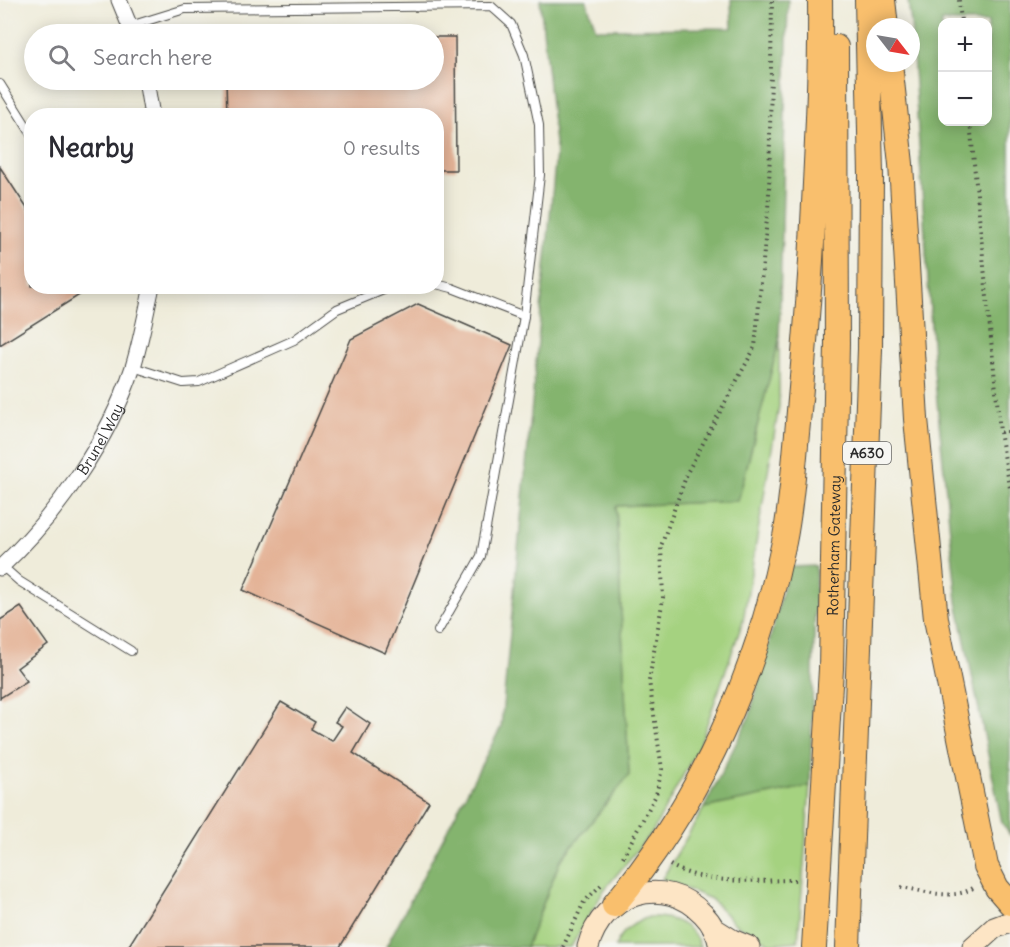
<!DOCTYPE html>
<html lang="en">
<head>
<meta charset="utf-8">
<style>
	body { margin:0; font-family:Delius,sans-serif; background:#f7f7f7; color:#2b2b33 }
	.controls { position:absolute; right:18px; top:18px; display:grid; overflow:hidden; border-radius:12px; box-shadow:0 3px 15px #0003 }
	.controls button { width:54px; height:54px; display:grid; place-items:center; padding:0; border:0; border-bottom:2px solid #e1e1e2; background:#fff; color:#2b2b33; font:30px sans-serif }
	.compass { position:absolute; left:866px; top:18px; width:54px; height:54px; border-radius:50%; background:#fff; box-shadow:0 3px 15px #0003; rotate:121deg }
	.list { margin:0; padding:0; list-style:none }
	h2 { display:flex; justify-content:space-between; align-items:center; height:78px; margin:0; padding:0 24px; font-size:26px }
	h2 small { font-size:20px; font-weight:400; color:#7c7c81 }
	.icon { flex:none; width:33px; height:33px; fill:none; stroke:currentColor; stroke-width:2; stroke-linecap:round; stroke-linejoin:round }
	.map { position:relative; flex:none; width:1010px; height:947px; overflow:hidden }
	.search { position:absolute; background:#fff; box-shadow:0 3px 15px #0003; left:24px; top:24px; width:420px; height:66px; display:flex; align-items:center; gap:15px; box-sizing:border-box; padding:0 21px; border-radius:33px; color:#7c7c81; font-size:22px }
	.panel { position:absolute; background:#fff; box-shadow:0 3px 15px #0003; left:24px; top:108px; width:420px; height:186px; border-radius:24px }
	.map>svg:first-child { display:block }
</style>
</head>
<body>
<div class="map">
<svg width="1010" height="947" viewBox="0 0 1010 947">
	<rect width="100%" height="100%" fill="#f6f6f2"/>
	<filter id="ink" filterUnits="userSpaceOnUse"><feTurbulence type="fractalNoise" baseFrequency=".0167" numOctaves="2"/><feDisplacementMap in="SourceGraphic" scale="12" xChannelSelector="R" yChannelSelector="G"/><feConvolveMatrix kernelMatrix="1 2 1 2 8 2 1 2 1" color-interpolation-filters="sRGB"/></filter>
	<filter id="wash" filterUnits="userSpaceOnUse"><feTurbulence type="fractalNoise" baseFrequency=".008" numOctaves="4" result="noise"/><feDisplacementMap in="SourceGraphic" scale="24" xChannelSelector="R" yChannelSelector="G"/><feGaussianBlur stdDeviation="1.35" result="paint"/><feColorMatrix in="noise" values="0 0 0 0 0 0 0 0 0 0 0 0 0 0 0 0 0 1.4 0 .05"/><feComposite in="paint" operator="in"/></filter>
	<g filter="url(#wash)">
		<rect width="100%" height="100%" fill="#efecda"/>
		<g fill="#a5d280" stroke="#687e56" stroke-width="1.5">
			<polygon points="779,341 779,406 743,621 700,744 653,831 604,890 571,947 526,947 560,861 629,775 616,506 738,501"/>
			<polygon points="810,786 798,941 770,944 735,924 711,899 662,879 704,808"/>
			<path d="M649,917C670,916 693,923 700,947H615C621,931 633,923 649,917Z"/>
		</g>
		<g fill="#84b46e" stroke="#58704c" stroke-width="1.5" fill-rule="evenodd">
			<polygon points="540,0 586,0 596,29 732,28 731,0 788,0 779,341 738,501 616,506 629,775 560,861 526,947 386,947 501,727 556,153"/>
			<path d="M908,0H1010V835L1002,823L957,602L934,371L911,24ZM942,22H988V122H942Z"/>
			<polygon points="816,566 810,786 704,808 750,715 789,567"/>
		</g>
		<g id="blocks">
			<g fill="#e4b397">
				<polygon points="434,37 455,37 456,170 436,170 436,116 227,116 226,80 434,80"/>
				<polygon points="0,167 32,216 32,286 76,286 81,294 0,345"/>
				<polygon points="418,304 512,345 385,653 243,590 351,339"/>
				<polygon points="21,607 48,645 17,668 27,681 0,698 0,620"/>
				<polygon points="281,702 315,722 311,729 332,741 342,726 335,722 345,707 370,724 353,753 429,802 340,947 128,947"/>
			</g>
		</g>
	</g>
	<g filter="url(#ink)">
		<use href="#blocks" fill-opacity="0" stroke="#484845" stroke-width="1.5"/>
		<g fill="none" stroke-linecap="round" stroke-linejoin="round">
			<defs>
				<g id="service">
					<polyline points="130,26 185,9 491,6 511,24 524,55 539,125 540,175 524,316 481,556 438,631"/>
					<polyline points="0,84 32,135"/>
					<polyline points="436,284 452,288 524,316"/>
					<polyline points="133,367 183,383 199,382 294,340 337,309 393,286"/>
					<polyline points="2,566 19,581 131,651"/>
				</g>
				<g id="minor">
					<polyline points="119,0 133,34"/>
					<polyline points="146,80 152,116"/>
					<path id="s1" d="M0,568C56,516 109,440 133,367C141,341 146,313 152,286"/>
				</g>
				<g id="secondary">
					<polyline points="713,928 732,940 749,947"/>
					<path d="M588,947C602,893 664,873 703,914C712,923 718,935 720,947"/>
					<polyline points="973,947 994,928 1010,922"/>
				</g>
				<g id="trunk">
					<polyline points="883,0 886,27"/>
					<polyline points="890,63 901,164 916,419 936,619 986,866 997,888 1010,903"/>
					<path d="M614,905C701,801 757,674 784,542C792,503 794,463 798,423C803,363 809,303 812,243C816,162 821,81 820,0"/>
					<path id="s2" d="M814,947L831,669L837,343L836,47"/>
					<polyline points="848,947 870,349 871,175 867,0"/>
				</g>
			</defs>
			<use href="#service" stroke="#484845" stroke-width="10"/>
			<use href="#minor" stroke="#484845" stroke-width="17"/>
			<use href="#secondary" stroke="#484845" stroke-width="23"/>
			<use href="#trunk" stroke="#484845" stroke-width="26"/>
			<g stroke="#484845" stroke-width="4" stroke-dasharray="1.5 4.5" stroke-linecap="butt">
				<polyline points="959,0 961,22"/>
				<polyline points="970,122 1000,432 1010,488"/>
				<polyline points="1000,432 1010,432"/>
				<polyline points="623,857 656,795 662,769 649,681 663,598 661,546 688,471 755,347 769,197 772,0"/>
				<path d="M670,865C705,886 760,880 798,880"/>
				<path d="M901,887C925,891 952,901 973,888"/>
				<polyline points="563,947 584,902 601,885"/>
			</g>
			<use href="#service" stroke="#fff" stroke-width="8"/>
			<use href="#minor" stroke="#fff" stroke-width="15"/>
			<use href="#secondary" stroke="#fde5c5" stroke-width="21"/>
			<use href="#trunk" stroke="#f9bf6d" stroke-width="24"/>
		</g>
	</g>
	<g text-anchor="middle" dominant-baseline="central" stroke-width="5" stroke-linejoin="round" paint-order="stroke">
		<rect fill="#f6f6f2" stroke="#686867" stroke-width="1.5" x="843" y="442" width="48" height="22" rx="4.5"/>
		<g font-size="14" font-weight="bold" fill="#2b2b2b">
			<text x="867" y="453">A630</text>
		</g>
		<g font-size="15" fill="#2b2b2b" stroke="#f6f6f2">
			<text stroke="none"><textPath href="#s1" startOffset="164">Brunel Way</textPath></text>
			<text stroke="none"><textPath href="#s2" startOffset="402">Rotherham Gateway</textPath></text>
		</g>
	</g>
</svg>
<div class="controls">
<button>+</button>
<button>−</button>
</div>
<svg class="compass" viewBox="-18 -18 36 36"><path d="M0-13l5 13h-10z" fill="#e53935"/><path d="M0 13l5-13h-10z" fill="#7c7c81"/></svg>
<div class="search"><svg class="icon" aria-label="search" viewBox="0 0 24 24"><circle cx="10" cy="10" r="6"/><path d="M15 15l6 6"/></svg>Search here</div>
<section class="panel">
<h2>Nearby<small>0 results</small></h2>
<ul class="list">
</ul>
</section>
</div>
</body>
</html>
